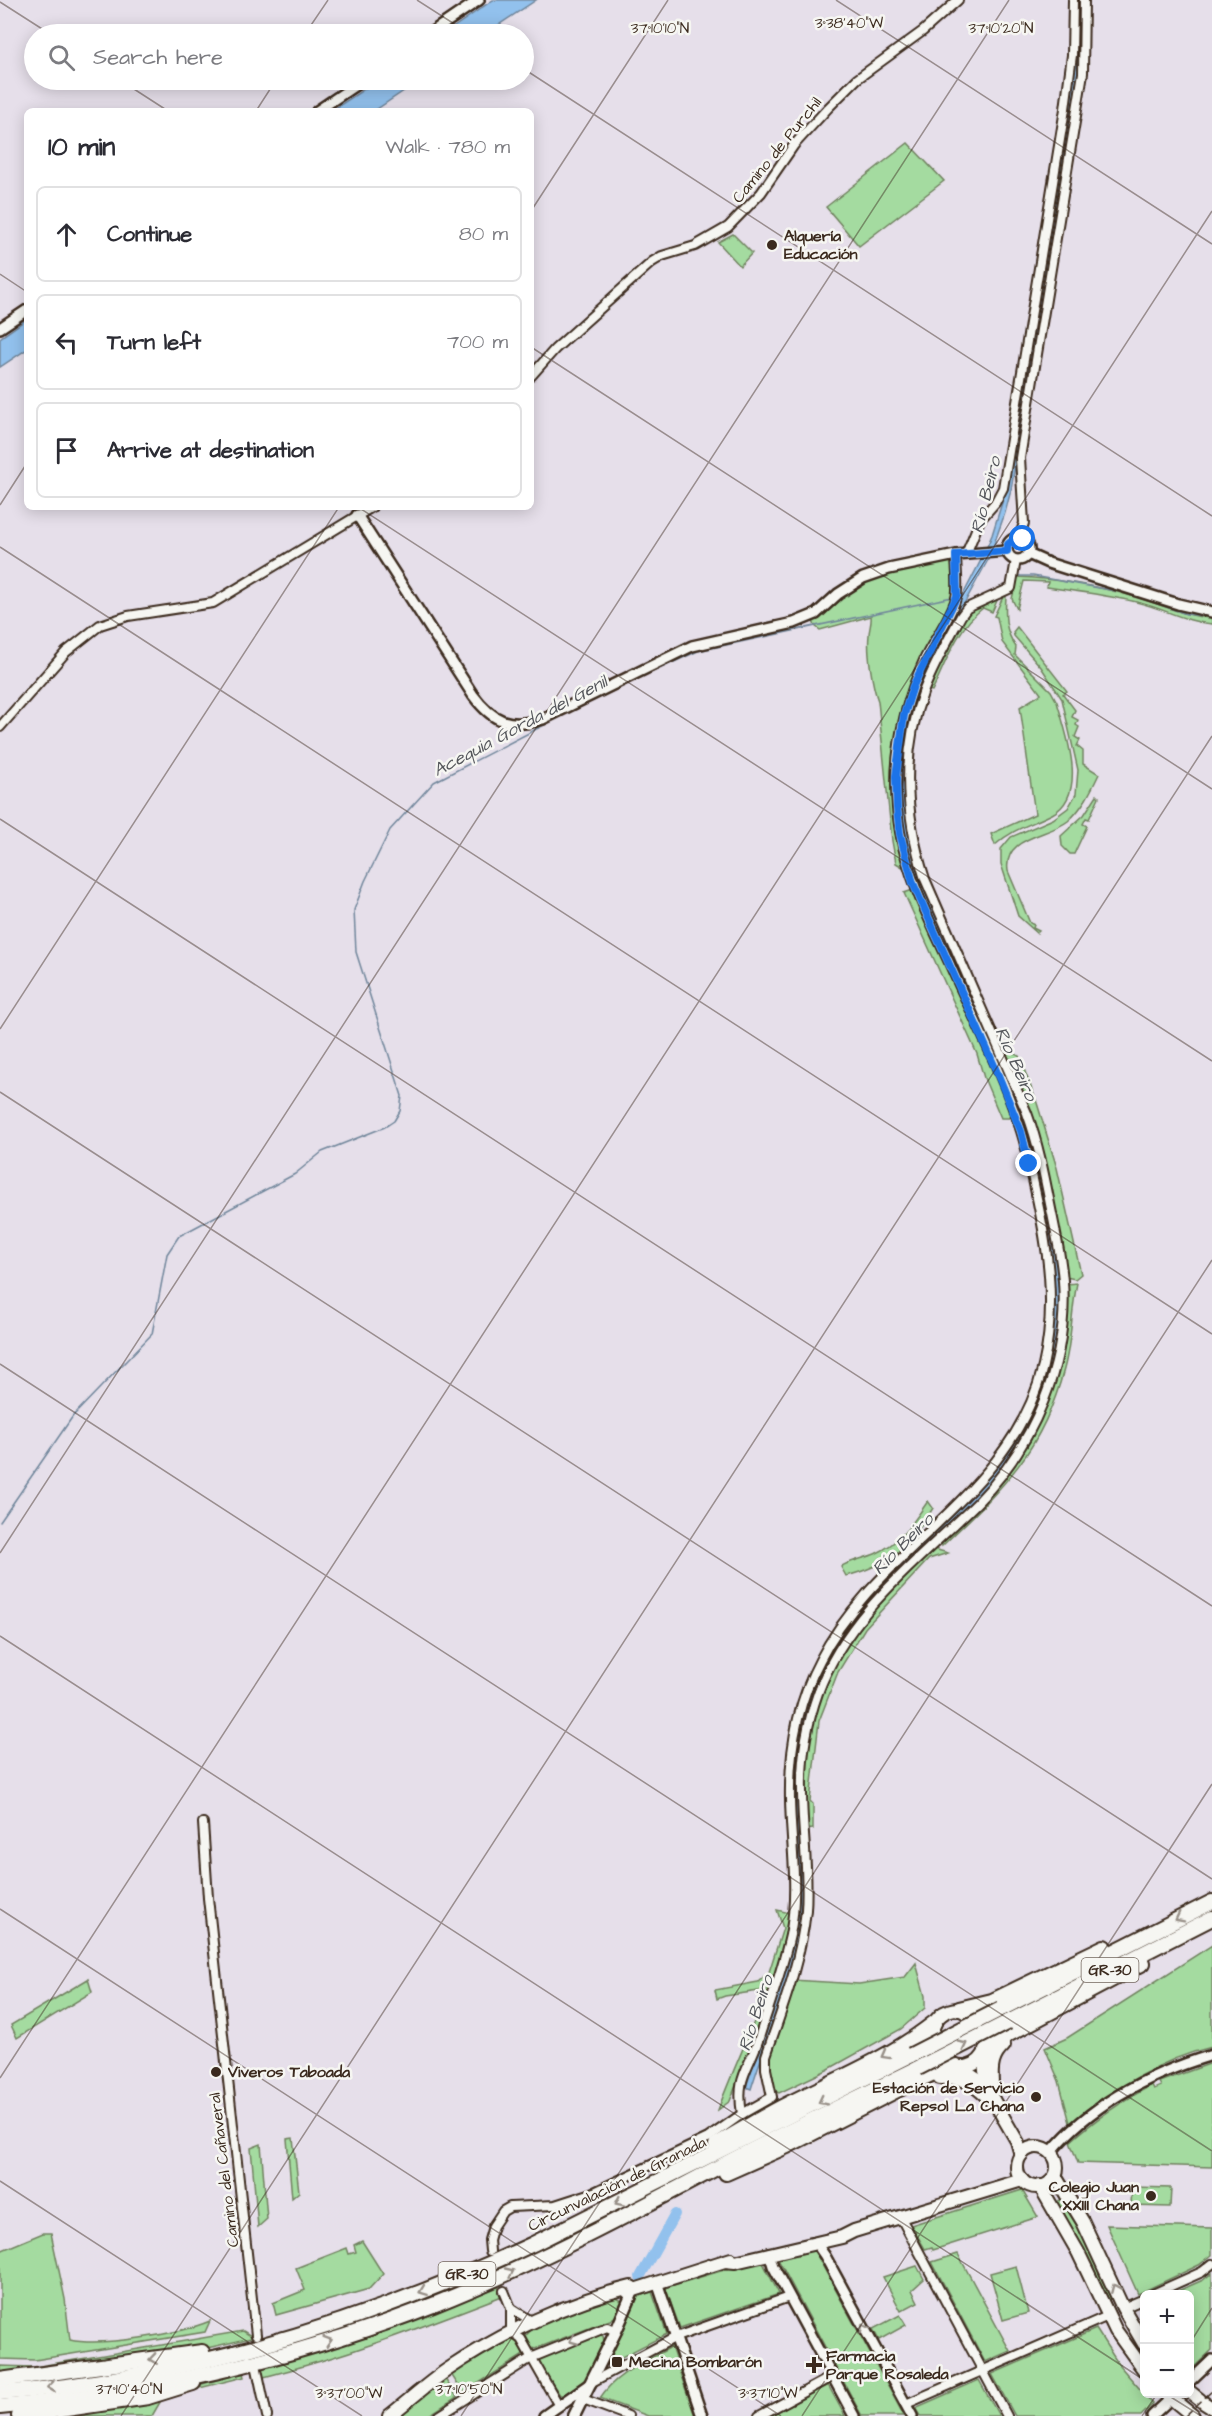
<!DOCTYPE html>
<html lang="en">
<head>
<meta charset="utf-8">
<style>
	body { margin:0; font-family:"Architects Daughter",sans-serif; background:#f2f2f3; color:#2b2b33 }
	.controls { position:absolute; right:18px; bottom:18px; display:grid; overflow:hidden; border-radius:9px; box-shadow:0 3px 15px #0003 }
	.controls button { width:54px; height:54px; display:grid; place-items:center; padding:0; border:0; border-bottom:2px solid #e1e1e2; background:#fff; color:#2b2b33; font:30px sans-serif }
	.stop { position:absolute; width:18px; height:18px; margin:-14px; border:4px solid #1a73e8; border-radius:50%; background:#fff }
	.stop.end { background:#1a73e8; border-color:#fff; box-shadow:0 2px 6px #0008 }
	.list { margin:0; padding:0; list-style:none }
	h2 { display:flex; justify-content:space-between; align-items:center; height:78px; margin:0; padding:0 24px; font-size:26px }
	h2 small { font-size:20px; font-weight:400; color:#7c7c81 }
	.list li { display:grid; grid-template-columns:39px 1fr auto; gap:18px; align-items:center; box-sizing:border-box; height:96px; margin:0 12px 12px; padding:0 12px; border:2px solid #e1e1e2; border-radius:9px }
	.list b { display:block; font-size:22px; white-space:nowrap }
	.list em { font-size:20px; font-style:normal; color:#7c7c81 }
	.icon { flex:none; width:33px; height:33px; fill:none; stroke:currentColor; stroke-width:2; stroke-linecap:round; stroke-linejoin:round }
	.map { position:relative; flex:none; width:1212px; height:2416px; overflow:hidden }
	.search { position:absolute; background:#fff; box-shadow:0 3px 15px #0003; left:24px; top:24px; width:510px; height:66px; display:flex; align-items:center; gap:15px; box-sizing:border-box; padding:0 21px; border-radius:33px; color:#7c7c81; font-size:22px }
	.panel { position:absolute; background:#fff; box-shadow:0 3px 15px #0003; left:24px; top:108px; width:510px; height:402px; border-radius:9px }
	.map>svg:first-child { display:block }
</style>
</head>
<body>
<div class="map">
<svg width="1212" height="2416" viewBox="0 0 1212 2416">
	<rect width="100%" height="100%" fill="#e6dfea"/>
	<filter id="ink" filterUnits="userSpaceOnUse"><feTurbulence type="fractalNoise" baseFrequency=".0167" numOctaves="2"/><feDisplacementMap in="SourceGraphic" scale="12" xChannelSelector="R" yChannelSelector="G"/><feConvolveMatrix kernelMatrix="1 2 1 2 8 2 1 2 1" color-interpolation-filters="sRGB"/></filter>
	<g filter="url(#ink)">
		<g fill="#a4dba0" stroke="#70825f" stroke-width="1.5">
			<polygon points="908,143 944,181 859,246 826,207"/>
			<polygon points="733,234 752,253 740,266 718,242"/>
			<path d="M952,560L955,595L938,629L897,737L906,869L896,863L892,841L878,701C872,685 867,652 869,635C869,629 872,623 871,616L820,630L815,626L813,621C847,576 901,570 952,560Z"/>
			<path d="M1017,577C1053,578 1097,586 1132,596C1159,603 1183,616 1212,618V624C1186,622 1165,609 1140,603C1110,595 1078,592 1047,587L1048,582L1024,581L1017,609L1012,599Z"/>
			<path d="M1004,595H1006C1005,615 1004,630 1016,647L1015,655L1051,691L1057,702C1066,733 1089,795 1052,814C1030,825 1013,829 995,845L991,834L1035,814L1020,707L1041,694L1002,642L997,617L994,616Z"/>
			<path d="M999,596L992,612L983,608C957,628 946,662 932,691L927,690L966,613L975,606Z"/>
			<path d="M1017,627L1067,691L1063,694L1075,710L1072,717L1078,720L1076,725L1079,727L1075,737L1080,740L1077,746L1083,751V764L1099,774C1091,791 1083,808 1068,821C1048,837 1003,836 1008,871L1030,923L1034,925L1033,928L1039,931L1037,933L1018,916L1001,864V849L1011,837L1053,819L1068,808L1076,794L1078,770L1062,699L1041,667L1014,636L1013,632Z"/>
			<polygon points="1097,795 1099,797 1089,819 1086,818 1083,824 1087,826 1074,854 1070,854 1062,846 1061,836 1084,815"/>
			<polygon points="913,890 1011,1111 1009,1118 1001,1118 984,1078 977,1054 904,893"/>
			<polygon points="1011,1052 1019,1056 1037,1103 1057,1168 1081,1274 1075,1279 1066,1277 1005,1054"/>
			<path d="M1077,1283C1071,1311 1072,1341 1064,1369C1043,1451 1001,1490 942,1546L941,1540L985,1496L1053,1379L1067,1284Z"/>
			<path d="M928,1501L933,1508C910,1546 890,1565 846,1576L841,1567C846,1562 866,1558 875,1554C900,1543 913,1523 928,1501Z"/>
			<polygon points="934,1549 948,1553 929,1559 865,1628 838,1672 819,1721 810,1801 813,1804 813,1829 805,1830 803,1788 809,1734 824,1683 857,1626 928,1552"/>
			<path d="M777,1910L790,1913L785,1943L752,2049L741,2072L730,2101L718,2110C733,2069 752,2031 766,1990L725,1996L717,1999L715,1990L758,1982L769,1972L783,1928Z"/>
			<path d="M1212,1945V2047C1158,2059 1113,2091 1070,2123L1059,2081L1045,2048L1067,2038Z"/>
			<polygon points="916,1963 925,1996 925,2008 901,2029 827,2070 779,2093 775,2091 768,2069 768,2057 792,1980 859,1984 905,1977"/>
			<polygon points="88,1979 92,1992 17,2038 11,2025"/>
			<path d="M1212,2063V2167L1078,2163L1070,2142C1095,2119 1122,2101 1152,2085L1154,2089L1161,2086L1159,2082Z"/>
			<polygon points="293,2138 299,2192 292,2198 287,2139"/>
			<polygon points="261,2144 267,2219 258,2227 251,2148"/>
			<polygon points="1132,2187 1171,2188 1170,2207 1131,2206"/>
			<polygon points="1022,2190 1038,2217 933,2250 932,2247 925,2249 911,2225"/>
			<polygon points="1065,2197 1115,2297 1105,2301 1055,2203"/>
			<polygon points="1107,2225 1212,2228 1212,2255 1199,2265 1138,2294"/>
			<path d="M43,2233H51L65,2299L70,2340C101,2347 179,2334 210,2321L205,2332L35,2360L0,2359V2251Z"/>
			<polygon points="362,2241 383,2274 369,2289 276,2315 273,2303 305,2290 296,2268 347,2248 349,2254 356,2252 354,2245"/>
			<polygon points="814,2250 904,2416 862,2416 779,2261 780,2259"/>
			<polygon points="958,2254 1010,2351 985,2362 932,2262"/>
			<polygon points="761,2259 779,2294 680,2328 666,2290 667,2287"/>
			<polygon points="917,2266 924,2279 912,2290 918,2302 901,2311 883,2277"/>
			<polygon points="1016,2266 1028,2313 1003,2320 990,2273"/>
			<polygon points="1212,2273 1212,2350 1192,2369 1190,2366 1190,2294 1171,2294 1203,2280"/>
			<path d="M498,2287L502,2296C422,2327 344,2357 260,2378L259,2369C341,2347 420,2318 498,2287Z"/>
			<polygon points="652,2292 667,2334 608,2364 638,2296"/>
			<path d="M615,2297L622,2301L615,2317L610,2320L535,2349L532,2348L526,2336C532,2322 599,2303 615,2297Z"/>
			<polygon points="900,2315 906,2325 879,2340 873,2329"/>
			<polygon points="1096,2329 1119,2365 1153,2404 1141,2416 1015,2416 992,2374"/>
			<polygon points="243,2331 251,2336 251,2338 203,2349 0,2376 0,2366 34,2367"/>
			<polygon points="599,2334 603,2336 604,2341 586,2379 563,2395 560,2395 538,2362 540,2358"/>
			<polygon points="511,2339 515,2339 523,2353 522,2356 463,2393 451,2374"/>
			<path d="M671,2347L695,2416H648L600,2398C617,2372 645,2362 671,2347Z"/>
			<polygon points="243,2373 244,2377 163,2397 152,2416 53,2416 154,2397"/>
			<polygon points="445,2379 457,2397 428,2416 401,2416 403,2410"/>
			<polygon points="979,2380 999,2416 920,2416 915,2408"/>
			<polygon points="828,2385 845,2416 769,2416"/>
		</g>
		<g fill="#92c1ed" stroke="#6f859a" stroke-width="1.5">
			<polygon points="493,0 536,0 485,34 444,34"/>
			<path d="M1076,0H1082L1080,57L1076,92L1011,490L1005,513L989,558L933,661L907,744L904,786L908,829L921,880L1021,1105C1033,1136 1039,1168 1045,1200C1051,1224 1057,1249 1059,1275C1065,1357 1035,1438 977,1497C917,1556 845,1609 815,1691C785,1769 807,1828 801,1906C796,1968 770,2029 751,2089L746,2087L790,1952L793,1777L798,1731L811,1687L821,1664L853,1614L883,1581L974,1494L1009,1450L1035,1402L1047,1366L1053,1331L1054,1274L1033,1164L917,882L908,852L900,809V763L906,722L918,683L983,556L992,535L1005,493L1069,101Z"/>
			<polygon points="378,80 420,80 374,111 331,111"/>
			<polygon points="27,319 27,349 0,367 0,338"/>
		</g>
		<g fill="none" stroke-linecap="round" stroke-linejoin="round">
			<g stroke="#6f859a" stroke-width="1.5">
				<polyline points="1019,576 1033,576 1132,594 1186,614 1212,617"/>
				<polyline points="0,1522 73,1416 152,1334 167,1254 179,1236 295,1174 322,1152 385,1127 394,1121 400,1111 402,1096 356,952 354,910 365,881 390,830 434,782 602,695 698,651 952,597"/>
			</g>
			<polyline stroke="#92c1ed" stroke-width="10" points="640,2277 675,2214"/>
			<defs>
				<g id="minor">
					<polyline points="531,376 555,349 652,262 662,256 695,246 728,227 761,193 794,145 828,108 857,79 923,31 958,0"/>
					<polyline points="1019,538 1024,523 1020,458 1083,73 1084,0"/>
					<polyline points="966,554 980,520 995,503 1003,488 1065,109 1072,55 1073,0"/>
					<polyline points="0,727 66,652 100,625 128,616 213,603 372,507"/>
					<polyline points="203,1823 208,1898 256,2335"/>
					<path d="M742,2114C736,2078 747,2072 758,2041C769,2006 782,1971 790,1935C799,1891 791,1845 790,1800C789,1751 797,1703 820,1660C877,1548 1013,1495 1043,1366C1057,1306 1048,1248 1035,1189C1031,1170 1027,1150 1021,1131C1003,1075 975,1021 951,967C931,923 908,880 900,832C890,773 900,713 925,658C934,639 951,618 956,598C959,585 956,568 956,555"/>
					<polyline points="901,2218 1007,2416"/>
					<path d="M490,2251L489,2240L493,2226L503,2211L510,2207L555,2205L592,2193L708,2138L742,2114L772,2097L766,2069V2056C782,2009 801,1961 806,1910C809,1871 802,1830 802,1791C801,1758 807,1724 818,1693C847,1613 918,1561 977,1503C1034,1445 1069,1363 1063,1281C1061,1255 1055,1229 1050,1204C1044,1173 1038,1143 1027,1113L925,879C905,817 901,751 924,690C934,664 948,640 961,616L967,608L1011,588L1016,560"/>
					<polyline points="504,2291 511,2308 511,2332 521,2339 559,2406"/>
					<polyline points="1153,2294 1202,2272 1212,2264"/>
					<polyline points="511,2308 533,2322"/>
					<polyline points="1123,2308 1144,2299"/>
					<polyline points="257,2369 267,2416"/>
					<polyline points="592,2382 676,2337 789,2297"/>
					<polyline points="583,2399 628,2416"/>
					<polyline points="906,2404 1108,2316"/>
					<polyline points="439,2416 531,2358 607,2327 616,2331"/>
					<polyline points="759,2416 833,2376"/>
				</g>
				<g id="tertiary">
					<polyline points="429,34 479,0"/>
					<polyline points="317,111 363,80"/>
					<polyline points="0,328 27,310"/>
					<path d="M357,515L473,695C493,722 510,729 543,719L692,646L794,623L816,614L838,594L863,578L889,569L956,555L1007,551"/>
					<circle cx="1018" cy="549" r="11"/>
					<polyline points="1028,554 1048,563 1178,604 1212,612"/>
					<path d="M1051,2152C1092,2103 1152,2073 1212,2055"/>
					<polyline points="816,2243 825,2256 912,2416"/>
					<polyline points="769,2253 773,2266 854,2416"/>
					<polyline points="657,2282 702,2416"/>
					<polyline points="1190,2381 1212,2360"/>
					<polyline points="544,2416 591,2383"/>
					<polyline points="1152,2416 1167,2402 1168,2397"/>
				</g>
				<polyline id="secondary" points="574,2416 616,2331 634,2289"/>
				<g id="primary">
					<path d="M932,2034C933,2018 944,2009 959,2009L970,2015"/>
					<polyline points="984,2055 985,2071 989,2080"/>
					<path d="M947,2060C959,2073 979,2067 986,2050"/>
					<polyline points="960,2068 984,2084 1017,2141 1021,2155"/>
					<circle cx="1037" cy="2167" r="20"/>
					<polyline points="1055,2176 1083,2222 1123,2308 1144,2344"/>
					<polyline points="1040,2186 1078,2252 1116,2331 1144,2370"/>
					<polyline points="725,2261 735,2262 842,2237 854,2231 1022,2180"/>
					<polyline points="628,2292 731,2259"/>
					<polyline points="1190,2392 1200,2400"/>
					<polyline points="1171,2398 1193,2416"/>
					<polyline points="1204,2403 1212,2408"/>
					<path d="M389,2416C408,2401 427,2384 447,2370C502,2333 567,2302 631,2287L634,2289"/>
				</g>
				<g id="motorway">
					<polyline points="959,2009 992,2001 1104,1947"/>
					<polyline points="1001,2009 1212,1902"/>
					<polyline points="1008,2022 1212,1918"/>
					<polyline points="986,2051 1007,2035 1143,1963"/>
					<path d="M940,2077C964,2074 975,2084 992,2100"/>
					<path d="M991,2083C990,2067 991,2056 1003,2045"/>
					<path d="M716,2145C740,2131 764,2116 788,2104C838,2079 890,2058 934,2023"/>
					<polyline points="726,2173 787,2146 899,2089 936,2072 956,2067"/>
					<polyline points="0,2380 202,2352"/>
					<path d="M0,2393C184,2378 366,2322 533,2244L911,2055"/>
					<path d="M0,2407C142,2394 300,2357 433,2305C527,2268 616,2221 705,2174C775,2137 847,2103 918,2068"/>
					<polyline points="19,2416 148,2397 193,2383"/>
				</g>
			</defs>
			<use href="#minor" stroke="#3b2a1e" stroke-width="12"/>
			<use href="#tertiary" stroke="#3b2a1e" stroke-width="14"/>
			<use href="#secondary" stroke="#3b2a1e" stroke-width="15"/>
			<use href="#primary" stroke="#3b2a1e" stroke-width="16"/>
			<use href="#motorway" stroke="#3b2a1e" stroke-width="18"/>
			<use href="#minor" stroke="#f6f6f2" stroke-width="8"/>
			<use href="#tertiary" stroke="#f6f6f2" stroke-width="9"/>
			<use href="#secondary" stroke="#f6f6f2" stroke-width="10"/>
			<use href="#primary" stroke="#f6f6f2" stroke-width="12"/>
			<use href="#motorway" stroke="#f6f6f2" stroke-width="14"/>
			<polyline stroke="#3b2a1e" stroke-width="1.5" stroke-dasharray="9 4.5" stroke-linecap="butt" points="1185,2416 1212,2391"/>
			<defs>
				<g id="motorway-bridge">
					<polyline points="911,2055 1001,2009"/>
					<polyline points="918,2068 1008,2022"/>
				</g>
			</defs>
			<use href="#motorway-bridge" stroke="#3b2a1e" stroke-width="18" stroke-linecap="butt"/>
			<use href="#motorway-bridge" stroke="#f6f6f2" stroke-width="14"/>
		</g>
		<defs><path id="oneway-chevron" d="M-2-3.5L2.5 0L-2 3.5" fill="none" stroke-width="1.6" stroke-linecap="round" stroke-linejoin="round" transform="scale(1.5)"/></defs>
		<g stroke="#989088">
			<use href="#oneway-chevron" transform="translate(1179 1918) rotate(153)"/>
			<use href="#oneway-chevron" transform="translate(963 2045) rotate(-27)"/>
			<use href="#oneway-chevron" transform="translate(885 2055) rotate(151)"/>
			<use href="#oneway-chevron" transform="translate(822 2101) rotate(153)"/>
			<use href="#oneway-chevron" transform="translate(619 2202) rotate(154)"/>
			<use href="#oneway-chevron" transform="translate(510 2272) rotate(-25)"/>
			<use href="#oneway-chevron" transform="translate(1115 2288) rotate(-113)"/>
			<use href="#oneway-chevron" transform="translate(423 2291) rotate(159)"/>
			<use href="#oneway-chevron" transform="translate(864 2328) rotate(-118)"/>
			<use href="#oneway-chevron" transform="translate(573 2340) rotate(158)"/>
			<use href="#oneway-chevron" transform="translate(328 2341) rotate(-17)"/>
			<use href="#oneway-chevron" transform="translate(153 2359) rotate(172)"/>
			<use href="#oneway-chevron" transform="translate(51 2387) rotate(173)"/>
		</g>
	</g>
	<g fill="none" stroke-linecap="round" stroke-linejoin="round" filter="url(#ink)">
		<polyline stroke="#1a73e8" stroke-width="8" points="1023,539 1013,540 1008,544 1007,551 956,555 957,596 913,686 904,715 896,776 897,808 900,834 913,883 993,1063 1021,1131 1029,1164"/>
	</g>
	<path fill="none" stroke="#3b2a1e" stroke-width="1.5" stroke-opacity="0.45" d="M417,0L470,34M836,0L1212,244M0,2L50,34M305,34L328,0M524,69L1212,516M120,80L168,111M256,111L276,80M531,211L668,0M0,274L27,292M531,347L1212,789M0,505L27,463M358,507L1212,1061M0,547L1212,1334M0,819L1212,1606M0,1029L339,507M0,1092L1212,1879M0,1364L1212,2151M0,1553L1009,0M0,1636L1144,2380M0,1909L781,2416M0,2078L1212,211M0,2181L362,2416M1190,2343L1212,2308M1166,2394L1201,2416M121,2416L1212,736M461,2416L1212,1260M802,2416L1212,1784M1142,2416L1157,2394"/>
	<g fill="#3b2a1e" stroke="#f6f6f2" stroke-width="2">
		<circle cx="772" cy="245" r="6"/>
		<circle cx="216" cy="2072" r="6"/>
		<circle cx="1036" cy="2097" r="6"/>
		<circle cx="1151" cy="2196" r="6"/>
		<rect x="611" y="2356" width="12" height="12" rx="3"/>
		<path d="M811 2356h6v6h6v6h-6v6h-6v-6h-6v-6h6z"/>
	</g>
	<g text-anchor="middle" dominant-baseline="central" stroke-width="5" stroke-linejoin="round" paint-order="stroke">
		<g fill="#f6f6f2" stroke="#73675e" stroke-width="1.5">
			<rect x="1081.5" y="1958" width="57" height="24" rx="4.5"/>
			<rect x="438.5" y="2262" width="57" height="24" rx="4.5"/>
		</g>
		<g font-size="15" font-weight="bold" fill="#3b2a1e">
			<text x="1110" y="1970">GR-30</text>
			<text x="467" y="2274">GR-30</text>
		</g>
		<g font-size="16" fill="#3b2a1e" stroke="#f6f6f2">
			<text transform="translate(777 150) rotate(-51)">Camino de Purchil</text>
			<text transform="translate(224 2170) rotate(-97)">Camino del Cañaveral</text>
			<text transform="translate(617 2184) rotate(-26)">Circunvalación de Granada</text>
		</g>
		<g font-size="16" font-weight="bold" fill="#3b2a1e" stroke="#f6f6f2" text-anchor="start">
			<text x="784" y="236">Alquería<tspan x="784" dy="18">Educación</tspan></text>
			<text x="228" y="2072">Viveros Taboada</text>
			<text x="1024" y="2088" text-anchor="end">Estación de Servicio<tspan x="1024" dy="18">Repsol La Chana</tspan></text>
			<text x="1139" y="2187" text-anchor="end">Colegio Juan<tspan x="1139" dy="18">XXIII Chana</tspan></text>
			<text x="826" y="2356">Farmacia<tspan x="826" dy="18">Parque Rosaleda</tspan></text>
			<text x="629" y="2362">Mecina Bombarón</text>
		</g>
		<g font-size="18" font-style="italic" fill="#55575c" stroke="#f6f6f2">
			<text transform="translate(986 495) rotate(-76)">Río Beiro</text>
			<text transform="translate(520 726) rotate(-28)">Acequia Gorda del Genil</text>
			<text transform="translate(1016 1064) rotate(66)">Río Beiro</text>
			<text transform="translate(903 1544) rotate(-45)">Río Beiro</text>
			<text transform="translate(756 2013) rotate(-72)">Río Beiro</text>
		</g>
	</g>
	<g font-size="15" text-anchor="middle" fill="#3b2a1e" stroke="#f6f6f2" stroke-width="5" stroke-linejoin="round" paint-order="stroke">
		<text x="849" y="28">3°38'40"W</text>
		<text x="1001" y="33">37°10'20"N</text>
		<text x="660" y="33">37°10'10"N</text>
		<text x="129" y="2394">37°10'40"N</text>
		<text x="469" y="2394">37°10'50"N</text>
		<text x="349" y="2398">3°37'00"W</text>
		<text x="768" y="2398">3°37'10"W</text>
	</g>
</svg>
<div class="controls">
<button>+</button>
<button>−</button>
</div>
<div class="stop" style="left:1023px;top:539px"></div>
<div class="stop end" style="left:1029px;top:1164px"></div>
<div class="search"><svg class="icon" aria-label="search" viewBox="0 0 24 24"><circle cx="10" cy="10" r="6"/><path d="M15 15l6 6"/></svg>Search here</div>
<section class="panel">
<h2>10 min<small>Walk · 780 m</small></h2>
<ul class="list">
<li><svg class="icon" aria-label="ahead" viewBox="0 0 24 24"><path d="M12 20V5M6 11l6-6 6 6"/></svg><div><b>Continue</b></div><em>80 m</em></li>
<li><svg class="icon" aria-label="left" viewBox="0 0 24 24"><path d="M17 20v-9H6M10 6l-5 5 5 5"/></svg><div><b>Turn left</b></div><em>700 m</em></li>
<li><svg class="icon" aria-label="arrive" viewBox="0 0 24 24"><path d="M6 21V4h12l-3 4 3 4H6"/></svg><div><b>Arrive at destination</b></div></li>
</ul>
</section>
</div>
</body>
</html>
